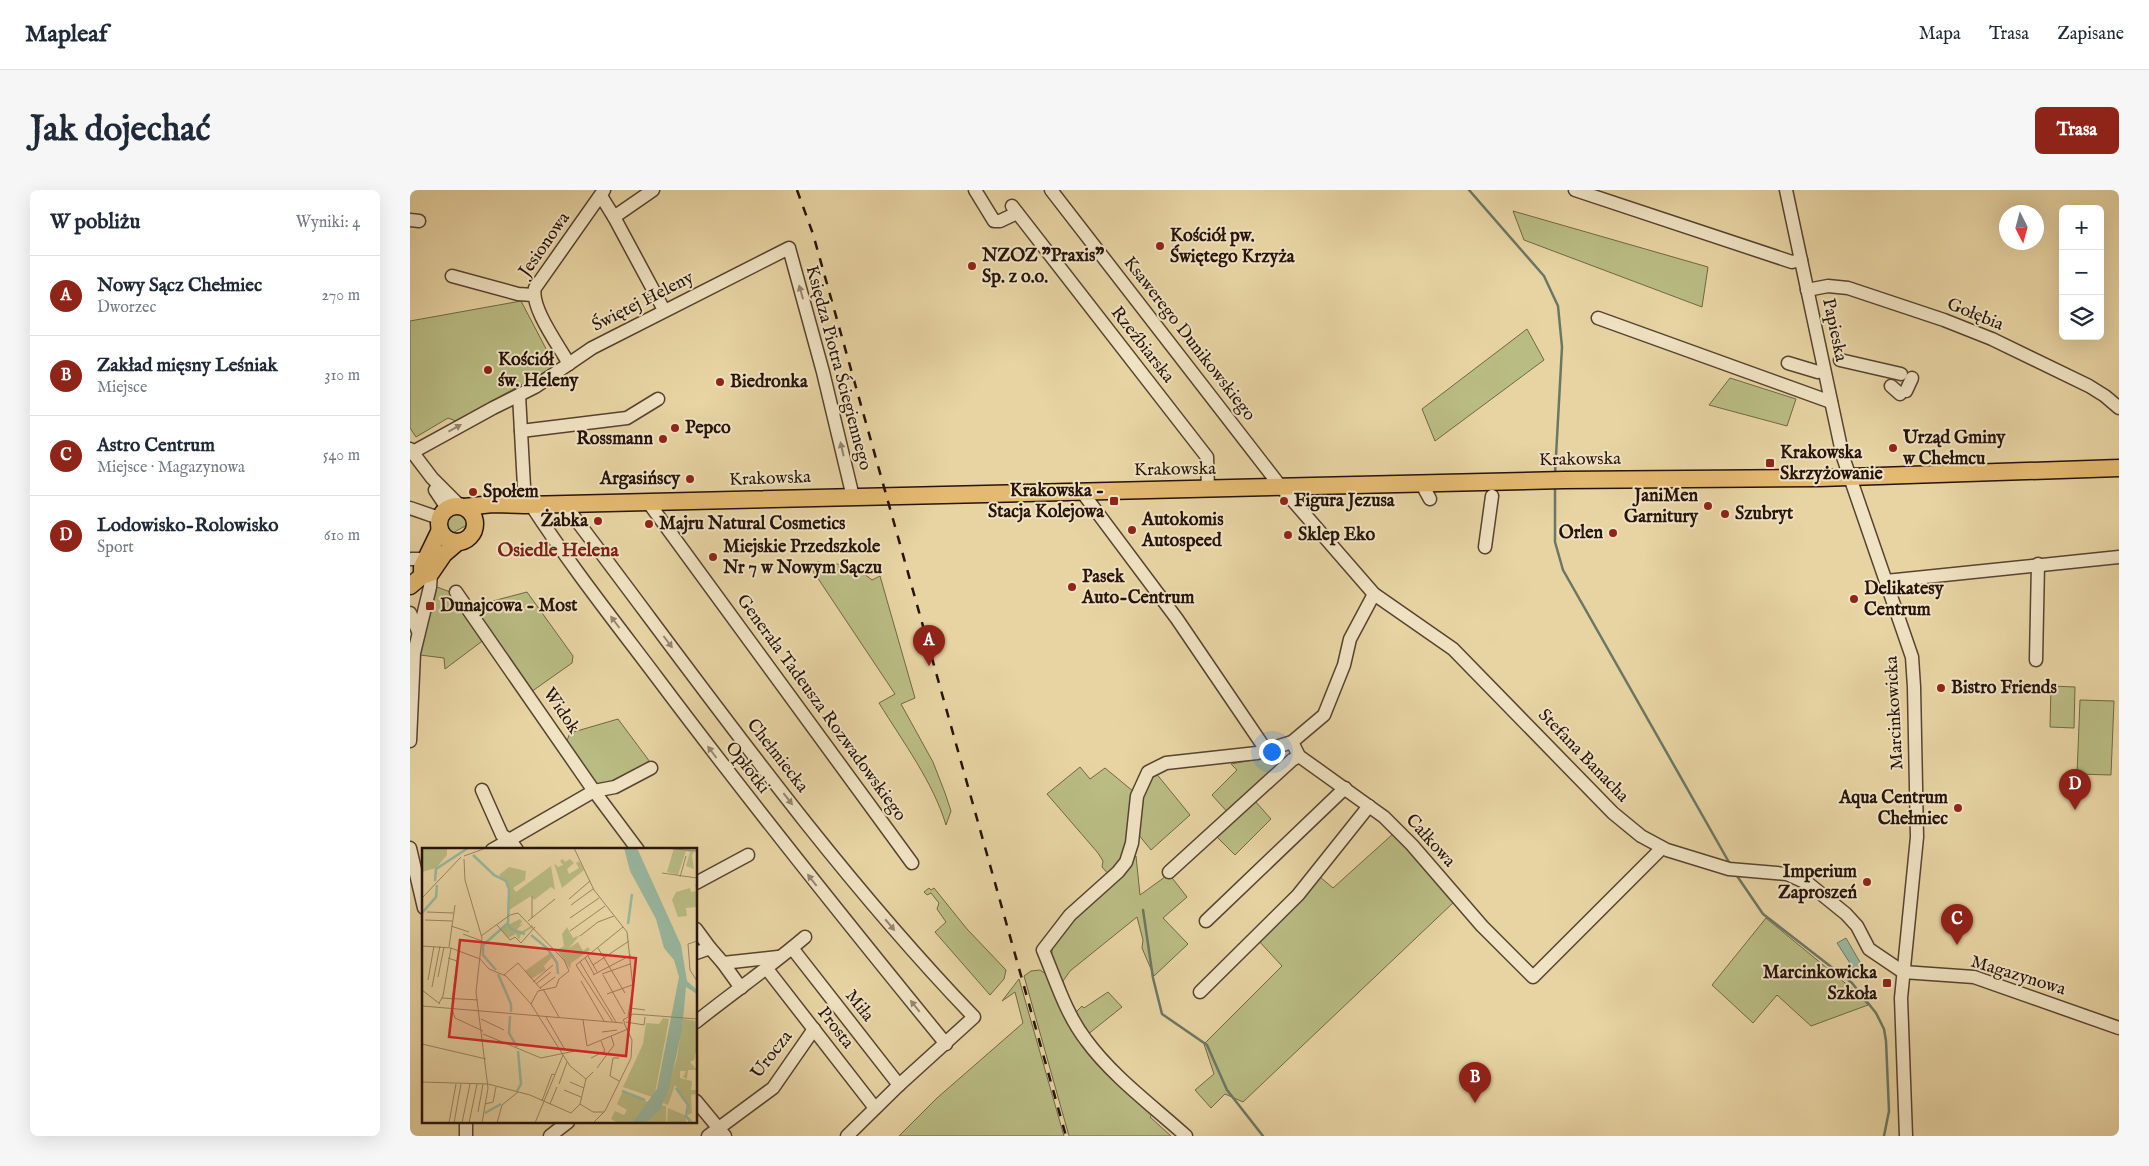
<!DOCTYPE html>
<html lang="pl">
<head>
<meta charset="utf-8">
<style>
	body { margin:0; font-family:"IM FELL English",serif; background:#f6f6f7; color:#1f2937 }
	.controls { position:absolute; right:15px; top:15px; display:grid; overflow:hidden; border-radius:8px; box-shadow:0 5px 20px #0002 }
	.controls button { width:45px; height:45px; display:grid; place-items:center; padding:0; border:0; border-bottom:1px solid #e0e1e3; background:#fff; color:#1f2937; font:25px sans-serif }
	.compass { position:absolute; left:1589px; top:15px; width:45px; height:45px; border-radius:50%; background:#fff; box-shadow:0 5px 20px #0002; rotate:174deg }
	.you { position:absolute; left:861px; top:561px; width:18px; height:18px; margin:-12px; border:4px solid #fff; border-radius:50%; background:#1a73e8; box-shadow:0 0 0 8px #1a73e833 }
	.badge { display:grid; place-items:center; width:32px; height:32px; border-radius:50%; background:#8f2418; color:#fff; font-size:16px; font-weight:700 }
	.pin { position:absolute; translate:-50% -41px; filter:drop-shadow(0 1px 2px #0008) }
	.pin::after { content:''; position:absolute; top:26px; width:18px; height:15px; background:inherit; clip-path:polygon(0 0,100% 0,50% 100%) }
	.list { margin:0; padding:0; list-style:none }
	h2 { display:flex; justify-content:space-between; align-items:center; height:65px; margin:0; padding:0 20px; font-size:21px }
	h2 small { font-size:16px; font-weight:400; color:#747a83 }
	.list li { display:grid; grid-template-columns:32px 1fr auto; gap:15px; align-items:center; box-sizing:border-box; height:80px; padding:0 20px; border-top:1px solid #e0e1e3 }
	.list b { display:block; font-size:19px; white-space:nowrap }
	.list p { margin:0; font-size:16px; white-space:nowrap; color:#747a83 }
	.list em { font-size:16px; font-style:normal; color:#747a83 }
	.icon { flex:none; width:28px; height:28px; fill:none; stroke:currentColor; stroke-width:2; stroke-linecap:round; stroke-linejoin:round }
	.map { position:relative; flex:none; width:1709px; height:946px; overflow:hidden; border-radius:8px }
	header { display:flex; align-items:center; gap:30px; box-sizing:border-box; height:70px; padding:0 25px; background:#fff; border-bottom:1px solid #e0e1e3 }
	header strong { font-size:24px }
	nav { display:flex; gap:28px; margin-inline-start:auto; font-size:18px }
	.intro { display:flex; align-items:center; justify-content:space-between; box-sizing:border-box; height:120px; padding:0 30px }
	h1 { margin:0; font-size:35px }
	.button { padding:12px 22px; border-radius:8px; background:#8f2418; color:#fff; font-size:18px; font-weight:700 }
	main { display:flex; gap:30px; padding:0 30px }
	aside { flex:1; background:#fff; border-radius:8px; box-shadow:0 5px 20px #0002 }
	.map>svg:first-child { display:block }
</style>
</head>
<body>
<header>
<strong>Mapleaf</strong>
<nav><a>Mapa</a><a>Trasa</a><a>Zapisane</a></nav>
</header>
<div class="intro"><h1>Jak dojechać</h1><a class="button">Trasa</a></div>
<main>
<aside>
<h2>W pobliżu<small>Wyniki: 4</small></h2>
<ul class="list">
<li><span class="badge">A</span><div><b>Nowy Sącz Chełmiec</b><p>Dworzec</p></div><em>270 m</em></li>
<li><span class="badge">B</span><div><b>Zakład mięsny Leśniak</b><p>Miejsce</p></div><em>310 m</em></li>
<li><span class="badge">C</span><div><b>Astro Centrum</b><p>Miejsce · Magazynowa</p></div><em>540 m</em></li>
<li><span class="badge">D</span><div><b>Lodowisko-Rolowisko</b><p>Sport</p></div><em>610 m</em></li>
</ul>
</aside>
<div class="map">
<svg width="1709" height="946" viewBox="0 0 1709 946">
	<rect width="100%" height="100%" fill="#e8d4a3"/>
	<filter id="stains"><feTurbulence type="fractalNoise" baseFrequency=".004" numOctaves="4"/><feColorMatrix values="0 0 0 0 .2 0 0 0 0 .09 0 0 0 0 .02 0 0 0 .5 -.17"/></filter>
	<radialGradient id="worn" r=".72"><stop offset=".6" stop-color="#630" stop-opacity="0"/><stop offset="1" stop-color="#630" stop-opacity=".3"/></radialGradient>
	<g fill="#b9bc83" stroke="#706846">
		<polygon points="1103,21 1298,77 1292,117 1114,50"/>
		<polygon points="111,111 145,176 46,231 38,228 6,247 0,238 0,131"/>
		<polygon points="1117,139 1134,170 1025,251 1012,219"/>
		<polygon points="1320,188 1386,209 1377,236 1299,215"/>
		<polygon points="42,322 53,324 56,328 57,335 39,345 32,337 34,330"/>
		<path d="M408,372L444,376L462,390L470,386L505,508L491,514L523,572L535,603L541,621L536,635C523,592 493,552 469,513L485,504L399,375Z"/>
		<polygon points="27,397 43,403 75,449 35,479 34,468 10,465"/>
		<polygon points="117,402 163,466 162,473 121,502 60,417"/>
		<polygon points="1641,496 1665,497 1664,538 1640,537"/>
		<polygon points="1670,510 1704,511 1701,585 1667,584"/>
		<polygon points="208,529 240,572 193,598 185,595 156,553 160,543"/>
		<polygon points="870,565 879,570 820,625 802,605 827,580 821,574"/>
		<polygon points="670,577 680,589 695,578 724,602 717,661 700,686 692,677 693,671 688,663 637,604"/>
		<polygon points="745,582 780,625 741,660 728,644 730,609"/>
		<polygon points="845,611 861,629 825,665 806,646"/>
		<polygon points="984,643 1045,711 833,912 815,904 801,918 785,900 804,884 794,854 872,776 847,749 910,687 923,698"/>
		<path d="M726,666L730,705L759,684L777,707L753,728L778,754L744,786L732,758L733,750L727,727L660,781L653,791L663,819C657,805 640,775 642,761C645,742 691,705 706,690C713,682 718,673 726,666Z"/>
		<polygon points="519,698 521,700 524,698 557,739 596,780 594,789 580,805 525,742 536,732 527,719 529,713 521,703 517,705 514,702"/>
		<polygon points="1356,728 1446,802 1458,815 1401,836 1367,805 1343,833 1302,795"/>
		<polygon points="630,780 639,786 654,822 743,924 740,927 761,946 659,946 614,786 621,781"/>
		<polygon points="609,789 654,946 489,946 527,908 613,833 605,802 592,811"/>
		<polygon points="698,802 712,817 677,845 664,824 672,816 674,818"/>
	</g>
	<polygon fill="#98b9a1" stroke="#6a7765" points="1436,748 1451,774 1445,781 1427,753"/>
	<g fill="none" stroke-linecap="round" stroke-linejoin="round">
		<g stroke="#6a7765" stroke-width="2.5">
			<polyline points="1059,0 1134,86 1148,116 1152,157 1145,284"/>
			<polyline points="1145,295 1145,352 1153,380 1320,674"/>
			<polyline points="1325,683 1353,724 1442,793 1466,823 1474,839 1476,851 1479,921 1474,946"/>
			<polyline points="733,720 743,788 752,824 797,855 817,900 853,946"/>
		</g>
		<defs>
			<g id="minor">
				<polyline points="243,0 204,27 254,120"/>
				<polyline points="565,0 584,31 590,31 607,23"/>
				<polyline points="641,0 871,297 964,404 1043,459 1203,623 1231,646 1257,660 1319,679 1377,684 1399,694 1436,724 1447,736 1459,759 1493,782 1564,787 1709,838"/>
				<polyline points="1165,0 1382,72 1391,70"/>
				<polyline points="1376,0 1433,267 1502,467 1504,497 1507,647 1491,808 1496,946"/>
				<polyline points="191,6 204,27"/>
				<polyline points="602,16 797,267 798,299"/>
				<polyline points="0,30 9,31"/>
				<polyline points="42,86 108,104 123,105"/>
				<polyline points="1397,100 1418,96 1438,98 1534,130 1582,149 1679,196 1695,206 1709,218"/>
				<polyline points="1188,128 1421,212"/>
				<polyline points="1430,170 1491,184"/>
				<polyline points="1378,173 1408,182"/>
				<path d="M159,174C149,156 120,117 125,98L194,0"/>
				<polyline points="1481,196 1490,204"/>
				<polyline points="1496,201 1502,188"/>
				<polyline points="109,205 115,315"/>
				<polyline points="111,241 217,228 248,209"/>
				<polyline points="0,259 22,288 49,315"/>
				<polyline points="3,262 83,218 125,197 182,158 379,58 413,182 443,307"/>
				<polyline points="25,300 37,318"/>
				<polyline points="1015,300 1020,309"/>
				<polyline points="672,302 767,429 856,560"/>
				<polyline points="238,312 502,673"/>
				<path d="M157,314L164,327C293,497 416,673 564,827L489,895L437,946"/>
				<path d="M121,315C160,375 205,432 248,489C341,613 438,734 536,854"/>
				<polyline points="0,318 29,328"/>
				<polyline points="1075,357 1082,306"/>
				<polyline points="0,369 15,369"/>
				<polyline points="1476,391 1709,367"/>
				<polyline points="46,402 184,601 228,660"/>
				<polyline points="0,423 8,441"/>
				<polyline points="1626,470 1628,374"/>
				<polyline points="0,551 4,463 20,397 21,383"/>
				<polyline points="882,552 889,566 974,627 1002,655 1072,736 1123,787 1252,658"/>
				<polyline points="72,600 92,645 100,650 107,660"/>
				<polyline points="0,658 14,718"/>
				<polyline points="82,660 184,601 205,597 241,578"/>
				<polyline points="759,682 882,570 889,566"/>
				<polyline points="286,693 338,665"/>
				<polyline points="796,731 935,598"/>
				<polyline points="286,739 300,758"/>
				<polyline points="382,758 489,895"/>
				<polyline points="286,763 300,758 313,773 368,767"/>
				<polyline points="313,773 331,798"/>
				<polyline points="357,779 465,918"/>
				<polyline points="790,802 888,705 959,616"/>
				<path d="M286,832C322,803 360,777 395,747"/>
				<polyline points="286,911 315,946"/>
				<polyline points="56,946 56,932"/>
				<polyline points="140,946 158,932"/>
				<polyline points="298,946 363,898 404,839"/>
				<path d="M776,946C743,916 703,887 676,850C656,824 646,791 633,760L660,725L708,682L716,672L722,653L727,606L738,582L756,573L847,563L882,552L914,525L934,475L940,449L964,404"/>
			</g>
			<g id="major">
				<circle cx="47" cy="334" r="18"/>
				<polyline points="54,317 83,314 115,315 1154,290 1410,288 1709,278"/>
				<polyline points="12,386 12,377 30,340"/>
				<polyline points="0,396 12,386 21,383 34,364 48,352"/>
			</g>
		</defs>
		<use href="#minor" stroke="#564330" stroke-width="15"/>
		<use href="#major" stroke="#26130a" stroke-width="19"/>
		<use href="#minor" stroke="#f0e3c3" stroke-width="12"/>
		<use href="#major" stroke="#e4ba72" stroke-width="16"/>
		<polyline stroke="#26130a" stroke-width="2.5" stroke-dasharray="9 9" stroke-linecap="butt" points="387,0 403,44 656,946"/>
	</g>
	<defs><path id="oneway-solid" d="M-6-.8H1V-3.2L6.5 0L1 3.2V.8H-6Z" transform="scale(1.25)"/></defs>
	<g fill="#958570">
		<use href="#oneway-solid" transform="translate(391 102) rotate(-106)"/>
		<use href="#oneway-solid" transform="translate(45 238) rotate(-29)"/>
		<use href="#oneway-solid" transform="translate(432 259) rotate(-103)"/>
		<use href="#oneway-solid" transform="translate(205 432) rotate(-127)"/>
		<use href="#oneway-solid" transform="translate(258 452) rotate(53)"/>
		<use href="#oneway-solid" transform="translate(302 562) rotate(-127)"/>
		<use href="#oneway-solid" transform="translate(378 609) rotate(52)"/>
		<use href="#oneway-solid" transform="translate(402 690) rotate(-128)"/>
		<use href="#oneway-solid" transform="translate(480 735) rotate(50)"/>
		<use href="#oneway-solid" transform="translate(505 816) rotate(-129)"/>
	</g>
	<g fill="#8f2418" stroke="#f0e3c3" stroke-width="2">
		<circle cx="750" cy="56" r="5"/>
		<circle cx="562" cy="76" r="5"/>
		<circle cx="78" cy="180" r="5"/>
		<circle cx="310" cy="192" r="5"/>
		<circle cx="265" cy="238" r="5"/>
		<circle cx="253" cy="249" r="5"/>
		<circle cx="1483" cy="258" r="5"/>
		<rect x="1355" y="268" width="10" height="10" rx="2.5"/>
		<circle cx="280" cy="289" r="5"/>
		<circle cx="63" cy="302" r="5"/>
		<rect x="699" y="306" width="10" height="10" rx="2.5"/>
		<circle cx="874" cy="311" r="5"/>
		<circle cx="1298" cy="316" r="5"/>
		<circle cx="1315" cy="324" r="5"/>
		<circle cx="188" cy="331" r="5"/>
		<circle cx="239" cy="334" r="5"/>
		<circle cx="722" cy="340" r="5"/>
		<circle cx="1203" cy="343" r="5"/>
		<circle cx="878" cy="345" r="5"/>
		<circle cx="303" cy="367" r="5"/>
		<circle cx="662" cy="397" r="5"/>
		<circle cx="1444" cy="409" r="5"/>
		<rect x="15" y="411" width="10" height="10" rx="2.5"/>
		<circle cx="1531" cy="498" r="5"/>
		<circle cx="1548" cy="618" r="5"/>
		<circle cx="1457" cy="692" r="5"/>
		<rect x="1472" y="788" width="10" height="10" rx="2.5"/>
	</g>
	<g text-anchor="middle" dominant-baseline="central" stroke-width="4" stroke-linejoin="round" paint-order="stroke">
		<g font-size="18" font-weight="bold" fill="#26130a" stroke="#f0e3c3" text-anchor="start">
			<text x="760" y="46">Kościół pw.<tspan x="760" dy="21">Świętego Krzyża</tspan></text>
			<text x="572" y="66">NZOZ "Praxis"<tspan x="572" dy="21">Sp. z o.o.</tspan></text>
			<text x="88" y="170">Kościół<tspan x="88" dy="21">św. Heleny</tspan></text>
			<text x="320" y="192">Biedronka</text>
			<text x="275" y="238">Pepco</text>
			<text x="1493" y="248">Urząd Gminy<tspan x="1493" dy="21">w Chełmcu</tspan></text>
			<text x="243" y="249" text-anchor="end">Rossmann</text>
			<text x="1370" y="263">Krakowska<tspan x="1370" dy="21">Skrzyżowanie</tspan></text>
			<text x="270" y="289" text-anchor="end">Argasińscy</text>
			<text x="694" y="301" text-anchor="end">Krakowska -<tspan x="694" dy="21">Stacja Kolejowa</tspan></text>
			<text x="73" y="302">Społem</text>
			<text x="1288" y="306" text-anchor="end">JaniMen<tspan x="1288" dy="21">Garnitury</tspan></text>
			<text x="884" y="311">Figura Jezusa</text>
			<text x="1325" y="324">Szubryt</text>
			<text x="732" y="330">Autokomis<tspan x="732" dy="21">Autospeed</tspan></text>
			<text x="178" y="331" text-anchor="end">Żabka</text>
			<text x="249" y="334">Majru Natural Cosmetics</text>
			<text x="1193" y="343" text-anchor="end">Orlen</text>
			<text x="888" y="345">Sklep Eko</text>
			<text x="313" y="357">Miejskie Przedszkole<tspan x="313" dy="21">Nr 7 w Nowym Sączu</tspan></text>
			<text x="672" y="387">Pasek<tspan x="672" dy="21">Auto-Centrum</tspan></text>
			<text x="1454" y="399">Delikatesy<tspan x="1454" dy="21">Centrum</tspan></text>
			<text x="30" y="416">Dunajcowa - Most</text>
			<text x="1541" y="498">Bistro Friends</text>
			<text x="1538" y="608" text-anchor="end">Aqua Centrum<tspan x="1538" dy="21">Chełmiec</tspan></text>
			<text x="1447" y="682" text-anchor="end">Imperium<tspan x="1447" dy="21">Zaproszeń</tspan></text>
			<text x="1467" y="783" text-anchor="end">Marcinkowicka<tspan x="1467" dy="21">Szkoła</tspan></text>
		</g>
		<g font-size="18" fill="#26130a" stroke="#f0e3c3">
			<text transform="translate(135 55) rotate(-55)">Jesionowa</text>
			<text transform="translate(233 112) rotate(-27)">Świętej Heleny</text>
			<text transform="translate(1565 125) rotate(22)">Gołębia</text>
			<text transform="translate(1424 140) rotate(78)">Papieska</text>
			<text transform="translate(779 149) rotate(52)">Ksawerego Dunikowskiego</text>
			<text transform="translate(732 155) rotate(52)">Rzeźbiarska</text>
			<text transform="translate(428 178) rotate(75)">Księdza Piotra Ściegiennego</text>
			<text transform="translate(1170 270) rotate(-1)">Krakowska</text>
			<text transform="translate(765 280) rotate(-1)">Krakowska</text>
			<text transform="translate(360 289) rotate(-2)">Krakowska</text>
			<text transform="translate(411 518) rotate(54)">Generała Tadeusza Rozwadowskiego</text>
			<text transform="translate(151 521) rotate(56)">Widok</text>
			<text transform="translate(1485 523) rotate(-93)">Marcinkowicka</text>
			<text transform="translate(367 566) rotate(52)">Chełmiecka</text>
			<text transform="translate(1173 566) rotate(46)">Stefana Banacha</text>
			<text transform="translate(337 578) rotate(52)">Opłotki</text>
			<text transform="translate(1020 651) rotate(48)">Całkowa</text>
			<text transform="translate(1608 786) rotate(17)">Magazynowa</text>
			<text transform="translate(449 816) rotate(52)">Miła</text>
			<text transform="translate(425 838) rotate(52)">Prosta</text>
			<text transform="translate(362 865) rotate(-52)">Urocza</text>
		</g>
		<g font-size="19" font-weight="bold" fill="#7a1f14" stroke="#f0e3c3">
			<text x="148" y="361">Osiedle Helena</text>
		</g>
	</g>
	<g transform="translate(12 658)">
		<rect width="275" height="275" fill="#e8d4a3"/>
		<path d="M0,0H25V7L14,20L0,24ZM252,0H275L270,7L272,21L264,18L268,4L264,3L256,27L245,24ZM141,11L143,14L148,11L152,15L145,21L147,26L157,20L154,15L157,13L162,22L140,40L132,15L136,19L141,17L138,13ZM129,18L133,42L129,39L112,52L109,48L87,62L88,40L77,27L87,19L104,23L103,32L91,40L94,44ZM273,36H275V59L264,60L265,68L256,69L250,52L254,44L268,40L269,44L274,43ZM98,71L100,74L97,77L101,76L94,82L99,84L110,77L112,79L99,86L97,92L94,86L86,90L78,81ZM145,79L151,90L158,87L147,100L156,94L161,103L166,99L168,102L149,115L148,121L135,102L142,98L140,86ZM128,105L132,107L122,118L124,122L109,131L103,123ZM241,170L247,171L233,245L230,249L201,239L221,196L224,175L237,176ZM261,171L275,173V199L272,212L268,214L275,222H266L265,231L261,229L264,223H258V230L270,233L269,242H275V246L269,247L270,265L266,267V256L253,237L246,257L241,255L255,210ZM201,243L226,254L210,275H196L189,271L193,263L202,267L205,262L195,256ZM240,257L244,258V275H223ZM246,260L267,269L272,275L264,270V275H245Z" fill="#b9bc83"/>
		<path d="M202,0H215L259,97L265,133L275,142V146L264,139L260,182L247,240L238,262L223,275H210L235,241L257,129L252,112L242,100L234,71L208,23Z" fill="#98b9a1"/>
		<path fill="none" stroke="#98b9a1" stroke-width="2.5" d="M51,7L72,27L84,33L87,41L86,75L61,97V107L74,122M13,33L14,21L46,0M0,65L14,49L15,37M86,76L89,81L103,86M206,76L210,46M109,87L125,100L135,115L136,126M76,126L89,156V164M88,168L87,185L95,199M254,240L266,257L264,268L269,275M95,243L99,236L96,203M200,243L223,252M63,265L79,256"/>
		<path fill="none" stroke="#9a8766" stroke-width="1" d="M152,0L172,42L205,84L211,140L206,168M242,0L275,3M42,8L64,0M42,11L43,32L60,90L54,144L66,240L60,275M240,25L275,30M258,29L264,8M0,50L39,9M147,51L168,33M149,57L171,41M5,64L31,65M110,70V48M148,70L177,50M3,72L30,73M106,73L133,51M75,77L88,92L93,89L99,95L113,79M29,78L47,84M148,83L183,58M41,86L60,93M59,88L88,67L96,65L142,112L147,123L137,131L134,139L116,143L109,156M158,88L176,74L192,68M275,93L266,96L268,122L275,133M0,98L29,100L58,111L67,121L84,128L109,156L148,218L164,231M27,99L33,57M176,100L203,145M166,108L175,124M26,110L35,113L30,152M163,110L172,126M158,114L194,174M171,117L207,93M180,126L208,116M82,127L96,115L119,141M171,127L209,107M181,127L203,166M16,129L22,99M6,132L12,98M159,133L182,173M111,134L131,117M114,136L129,124M10,139L18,98M118,140L133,129M121,141L137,169M0,142L18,156M185,146L210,137M20,150L56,152M17,155L21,148L29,100M0,158L201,175M208,160L223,162M30,161L33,170L61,183M124,169L142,200M59,171L82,182M161,172L165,198L206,181M191,174L154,117L201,79M204,174L222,177L223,169M203,175L201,172L211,166L275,171M180,184L195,182M61,186L119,210L153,203M0,196L64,211M169,210L183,203L179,193M197,210H191L188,228L197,233M175,220L192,197L189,188M0,234L66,236L108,247L149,265L158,256L171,264H182M148,234L162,240M137,236L145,214M142,242L159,249M120,253L130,226L133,227M63,256L71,254L74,239M128,256L135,239M158,256L164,231L171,224M56,264L61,236M27,275L34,236M32,275L39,236M40,275L48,236M47,275L55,236M75,275L80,257L96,244M113,275L141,207M171,275L183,263L209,210L210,192L202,175"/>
		<path fill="#d62828" fill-opacity="0.15" stroke="#d62828" stroke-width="2.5" d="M38,92L214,110L204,208L27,189Z"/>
		<rect width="275" height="275" fill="none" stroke="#26130a" stroke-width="2.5"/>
	</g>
	<rect width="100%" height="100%" filter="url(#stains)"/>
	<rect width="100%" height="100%" fill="url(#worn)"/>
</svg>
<div class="controls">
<button>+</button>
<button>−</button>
<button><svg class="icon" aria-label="layers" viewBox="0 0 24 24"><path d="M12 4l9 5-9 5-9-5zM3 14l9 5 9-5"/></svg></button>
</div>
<svg class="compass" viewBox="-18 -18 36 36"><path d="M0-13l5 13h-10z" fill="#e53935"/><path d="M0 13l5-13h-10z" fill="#747a83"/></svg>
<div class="you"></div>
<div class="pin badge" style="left:519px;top:476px">A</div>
<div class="pin badge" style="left:1065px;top:913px">B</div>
<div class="pin badge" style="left:1547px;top:755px">C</div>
<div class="pin badge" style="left:1665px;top:620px">D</div>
</div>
</main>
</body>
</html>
